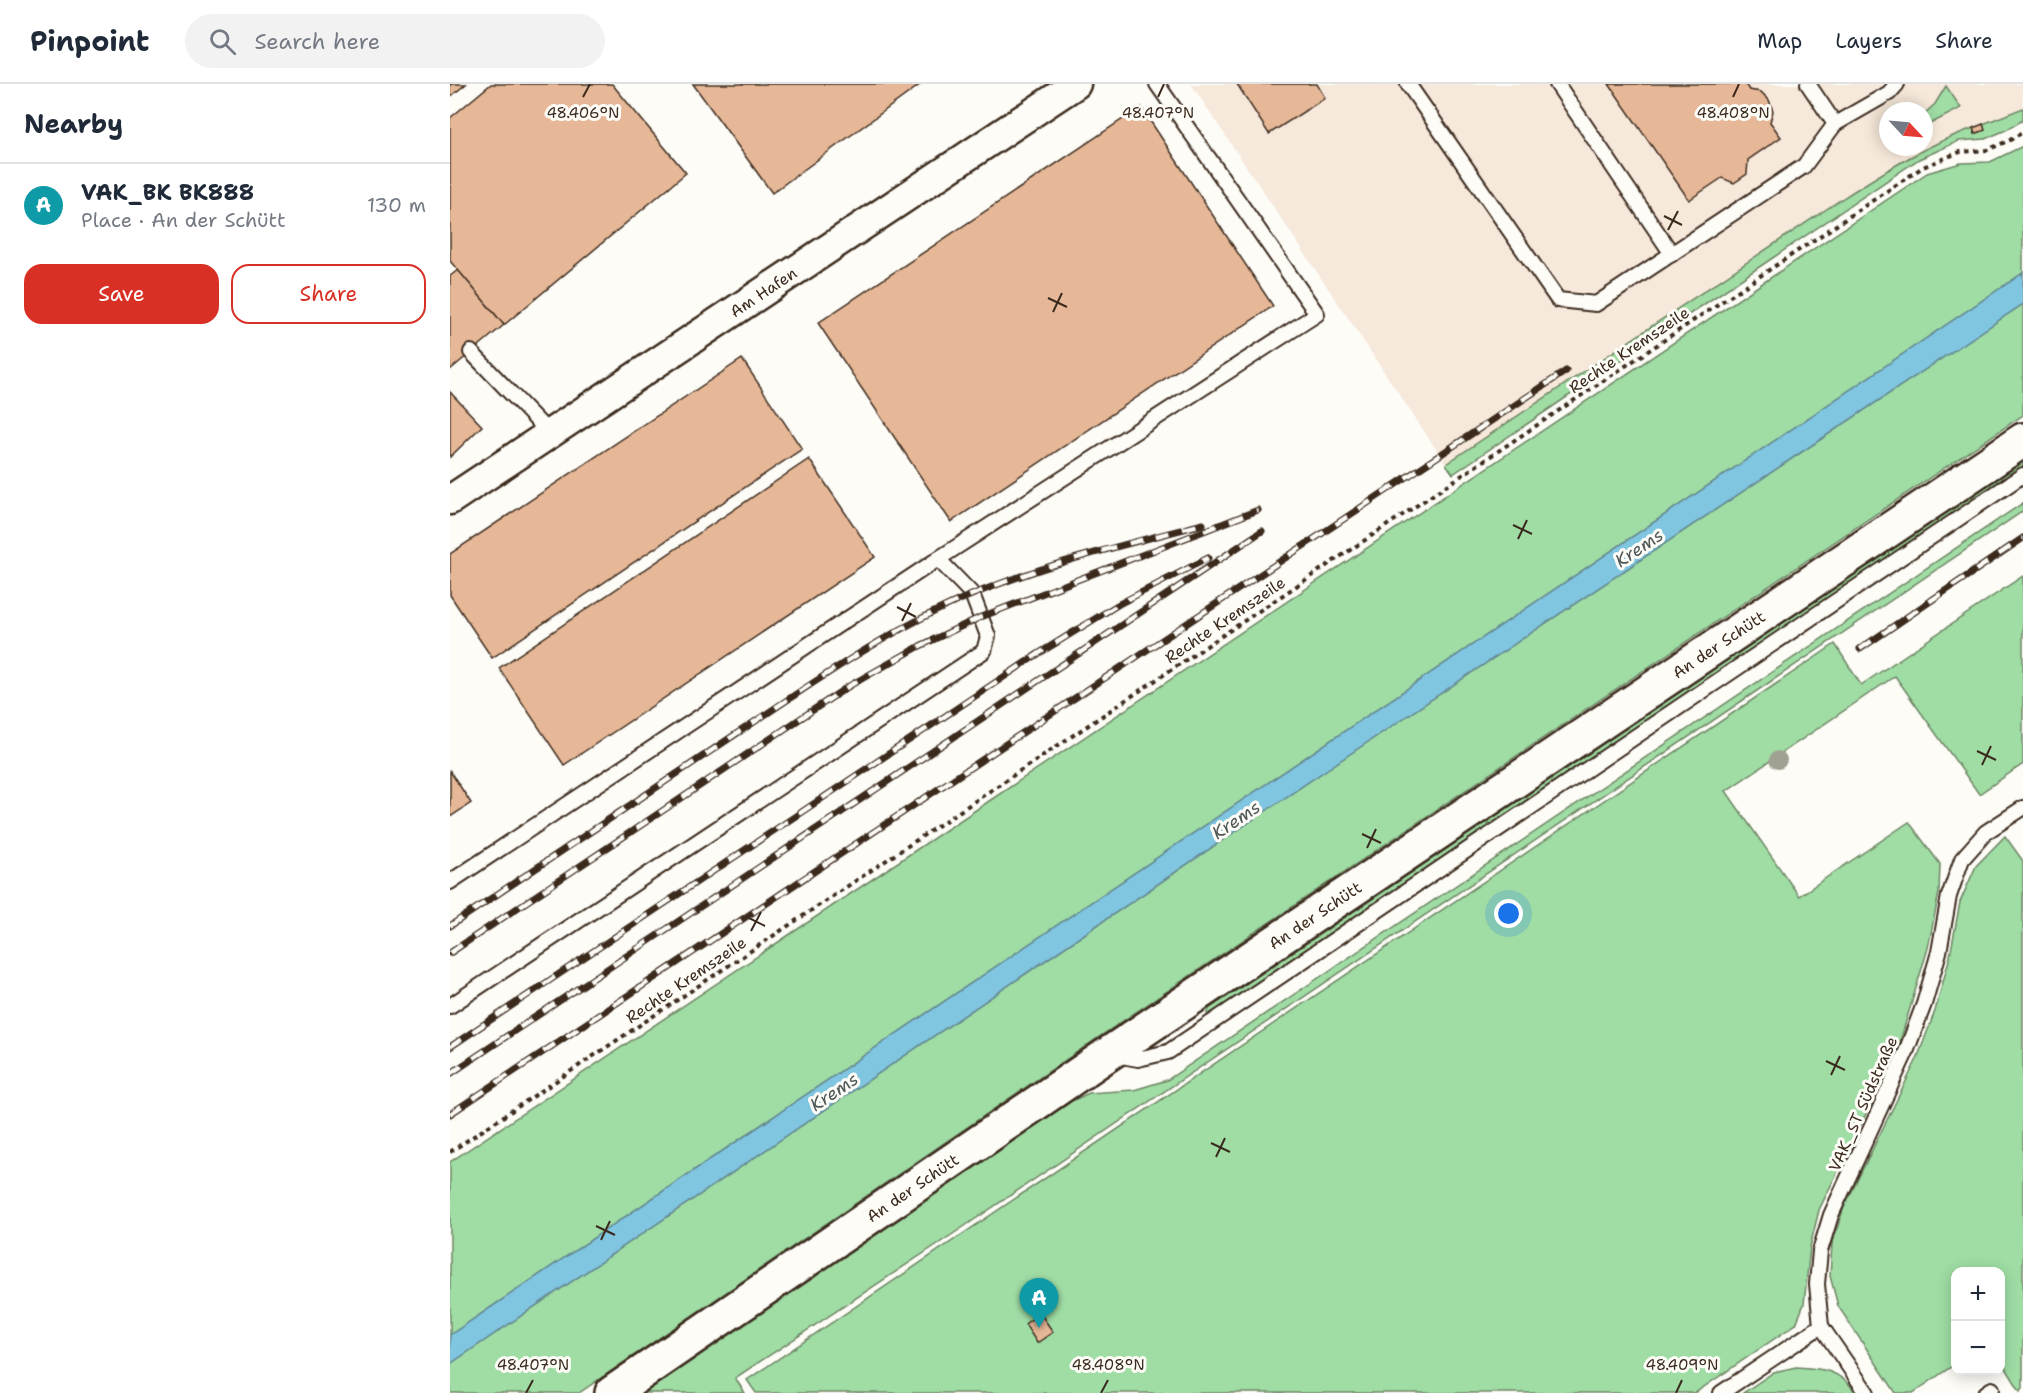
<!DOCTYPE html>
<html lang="en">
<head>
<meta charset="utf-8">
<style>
	body { margin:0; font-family:"Shantell Sans",sans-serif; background:#f2f2f3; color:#1f2937 }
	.controls { position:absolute; right:18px; bottom:18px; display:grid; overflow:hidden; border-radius:12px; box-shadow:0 3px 15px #0003 }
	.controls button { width:54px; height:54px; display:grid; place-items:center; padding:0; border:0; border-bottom:2px solid #e0e1e3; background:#fff; color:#1f2937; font:30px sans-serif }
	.compass { position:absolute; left:1429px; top:18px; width:54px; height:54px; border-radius:50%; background:#fff; box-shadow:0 3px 15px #0003; rotate:116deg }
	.you { position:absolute; left:1059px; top:830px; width:21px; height:21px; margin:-15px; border:4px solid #fff; border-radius:50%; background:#1a73e8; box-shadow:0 0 0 9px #1a73e833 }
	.badge { display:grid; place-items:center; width:39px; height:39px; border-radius:50%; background:#d93025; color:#fff; font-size:20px; font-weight:700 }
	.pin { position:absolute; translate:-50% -50px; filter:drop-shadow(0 2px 3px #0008) }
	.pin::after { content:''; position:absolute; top:32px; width:21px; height:18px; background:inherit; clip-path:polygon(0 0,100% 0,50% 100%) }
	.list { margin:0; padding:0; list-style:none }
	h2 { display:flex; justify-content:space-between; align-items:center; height:78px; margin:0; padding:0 24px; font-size:26px }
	h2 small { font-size:20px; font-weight:400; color:#747a83 }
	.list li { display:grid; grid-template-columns:39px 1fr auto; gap:18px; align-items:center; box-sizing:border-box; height:84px; padding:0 24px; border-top:2px solid #e0e1e3 }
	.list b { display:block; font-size:22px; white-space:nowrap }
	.list p { margin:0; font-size:20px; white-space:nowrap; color:#747a83 }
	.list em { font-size:20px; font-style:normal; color:#747a83 }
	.actions { display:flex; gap:12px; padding:18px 24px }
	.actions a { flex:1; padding:14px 0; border:2px solid #d93025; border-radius:18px; text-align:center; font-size:21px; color:#d93025 }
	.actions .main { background:#d93025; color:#fff }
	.icon { flex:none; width:33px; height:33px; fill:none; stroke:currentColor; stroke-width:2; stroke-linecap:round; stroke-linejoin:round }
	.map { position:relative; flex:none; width:1573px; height:1309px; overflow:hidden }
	header { display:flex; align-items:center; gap:36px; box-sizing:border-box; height:84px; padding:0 30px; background:#fff; border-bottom:2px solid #e0e1e3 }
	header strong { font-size:28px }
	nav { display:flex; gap:33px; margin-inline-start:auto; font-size:21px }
	.search { width:420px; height:54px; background:#f2f2f3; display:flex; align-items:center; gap:15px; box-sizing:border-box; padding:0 21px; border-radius:33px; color:#747a83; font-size:22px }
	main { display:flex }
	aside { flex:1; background:#fff }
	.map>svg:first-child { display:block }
</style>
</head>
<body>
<header>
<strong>Pinpoint</strong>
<div class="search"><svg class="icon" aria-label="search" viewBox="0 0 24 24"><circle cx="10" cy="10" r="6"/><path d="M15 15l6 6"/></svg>Search here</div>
<nav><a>Map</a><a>Layers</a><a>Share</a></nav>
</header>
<main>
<aside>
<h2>Nearby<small></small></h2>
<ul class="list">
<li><span class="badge" style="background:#0f9aa8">A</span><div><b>VAK_BK BK888</b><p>Place · An der Schütt</p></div><em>130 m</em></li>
</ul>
<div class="actions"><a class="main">Save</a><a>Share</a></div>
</aside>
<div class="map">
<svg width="1573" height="1309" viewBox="0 0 1573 1309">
	<rect width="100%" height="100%" fill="#fdfcf7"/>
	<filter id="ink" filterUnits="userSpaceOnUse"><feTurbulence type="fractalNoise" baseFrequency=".0167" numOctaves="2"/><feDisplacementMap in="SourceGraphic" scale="12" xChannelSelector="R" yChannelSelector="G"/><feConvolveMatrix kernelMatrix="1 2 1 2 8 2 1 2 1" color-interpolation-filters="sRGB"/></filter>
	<g filter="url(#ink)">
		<path fill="#f6e8da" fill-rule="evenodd" d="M741,0H1573V24L1511,48L1444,82L1390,116L996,380ZM1438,27H1474V63H1438Z"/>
		<g fill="#9fdda5" stroke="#6d8462" stroke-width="1.5">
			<polygon points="1496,2 1511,24 1474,43 1474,30 1485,20"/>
			<path d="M1573,24V36L1556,46L1535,55L1509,57L1469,75L1003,390L996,380L1390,116C1432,89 1476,61 1523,44L1525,50L1535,46L1533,40Z"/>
			<polygon points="1573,62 1573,189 0,1251 0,1078 1477,89 1511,79 1540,78"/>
			<polygon points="1573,220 1573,331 646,955 129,1309 0,1309 0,1280 879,684"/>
			<polygon points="1573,377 1573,384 762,930 757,930 759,925"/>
			<polygon points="1573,419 1573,427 518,1140 285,1294 295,1309 195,1309 622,1017 639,1009 684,1006 717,996"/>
			<polygon points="1573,492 1573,680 1529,710 1445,592 1276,707 1349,812 1459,738 1490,780 1489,809 1478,864 1448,964 1369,1126 1360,1163 1354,1220 1346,1240 1245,1309 306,1309 297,1296 1385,560 1411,601"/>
			<polygon points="1555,752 1573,777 1573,1304 1570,1307 1551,1276 1550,1188 1506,1188 1505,1280 1463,1309 1446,1309 1388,1222 1380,1192 1382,1160 1394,1123 1467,975 1485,927 1500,872 1510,818 1526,782"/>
			<path d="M1346,1283C1371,1284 1391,1286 1406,1309H1293L1324,1288Z"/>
		</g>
		<polygon fill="#80c6e1" stroke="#648893" stroke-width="1.5" points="1573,189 1573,220 879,684 0,1280 0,1251"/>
		<g fill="#e6b897" stroke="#3b2a1e" stroke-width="1.5">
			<polygon points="0,0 16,0 0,13"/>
			<polygon points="41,0 162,0 236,89 54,241 0,177 0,34"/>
			<polygon points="243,0 471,0 322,109"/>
			<polygon points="787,0 867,0 875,14 819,50"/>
			<polygon points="1159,0 1295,0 1299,6 1311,8 1319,16 1323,27 1320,38 1331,53 1298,76 1297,90 1284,99 1272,94 1239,116"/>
			<polygon points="691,23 823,222 501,438 368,239"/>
			<polygon points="1533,40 1535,46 1525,50 1523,44"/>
			<polygon points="8,186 54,241 0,286 0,192"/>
			<polygon points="292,275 352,365 42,574 0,511 0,470"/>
			<polygon points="0,308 32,342 0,373"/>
			<polygon points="359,375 425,473 114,681 49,584"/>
			<polygon points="0,687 21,719 0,733"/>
			<polygon points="590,1229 603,1248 587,1259 575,1240"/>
		</g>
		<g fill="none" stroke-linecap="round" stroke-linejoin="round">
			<defs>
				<g id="lane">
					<polyline points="958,0 1108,216 1146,220 1354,82 1385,40 1358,0"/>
					<polyline points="1107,0 1222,170"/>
					<polyline points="1385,40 1439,9 1447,0"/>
					<polyline points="21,268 100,350"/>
					<polyline points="488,475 867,230 707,0"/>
					<polyline points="0,798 488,475 522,510 538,552 534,567 0,922"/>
					<polyline points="666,971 688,975 718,968 1573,391"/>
					<polyline points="1371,1242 1417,1309"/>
					<polyline points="1271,1309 1371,1242 1367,1200 1370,1167 1381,1131 1456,968 1474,920 1489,868 1499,812 1512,775 1536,748 1573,724"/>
					<polyline points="1536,1309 1542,1305"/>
				</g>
				<g id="street">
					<path id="s1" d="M0,416L626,0"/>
				</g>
				<g id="secondary">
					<path id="s2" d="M162,1309L658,970L1573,356"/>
				</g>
			</defs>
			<use href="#lane" stroke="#3b2a1e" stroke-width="18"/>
			<use href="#street" stroke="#3b2a1e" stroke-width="33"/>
			<use href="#secondary" stroke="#3b2a1e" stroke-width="38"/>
			<polyline stroke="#3b2a1e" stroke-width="4" stroke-dasharray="4.5 4.5" stroke-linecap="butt" points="0,1068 1473,83 1510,68 1537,66 1560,56 1573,48"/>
			<use href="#lane" stroke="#fdfcf7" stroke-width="14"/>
			<use href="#street" stroke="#fdfcf7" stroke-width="28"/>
			<use href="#secondary" stroke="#fdfcf7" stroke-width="33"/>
			<defs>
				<g id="rail">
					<polyline points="1410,565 1573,454"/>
					<path d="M0,842C95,778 191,714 286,650C362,600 438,545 524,510C598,479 676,460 753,440"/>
					<polyline points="0,869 399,602 470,562 531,533 808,426"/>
					<polyline points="0,963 588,570 669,520 758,474"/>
					<polyline points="0,990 812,447"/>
					<polyline points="0,1030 1116,287"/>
				</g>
			</defs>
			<use href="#rail" stroke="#3b2a1e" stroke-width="7"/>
			<use href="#rail" stroke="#fdfcf7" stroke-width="4.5" stroke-dasharray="14" stroke-linecap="butt"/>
		</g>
		<circle fill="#a0a192" cx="1328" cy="676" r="9"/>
	</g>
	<path fill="none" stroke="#3b2a1e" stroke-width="2" d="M133,13L140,0M708,13L714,0M1283,13L1289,0M1214,132L1232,141M1218,146L1228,127M598,214L617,223M603,228L612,209M1063,441L1082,450M1068,455L1077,436M447,523L466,533M452,537L461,519M1527,667L1546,676M1532,681L1541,662M912,750L931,759M917,764L926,745M297,833L315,842M301,847L311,828M1376,977L1395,986M1381,991L1390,972M761,1059L780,1068M766,1073L775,1054M146,1142L165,1151M151,1156L160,1137M76,1309L83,1296M651,1309L658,1296M1226,1309L1232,1296"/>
	<g text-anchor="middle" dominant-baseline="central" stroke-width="6" stroke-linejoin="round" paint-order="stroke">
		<g font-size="16" fill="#3b2a1e" stroke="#fdfcf7">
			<text stroke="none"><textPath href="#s1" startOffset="376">Am Hafen</textPath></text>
			<text transform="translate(1179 266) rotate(-34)">Rechte Kremszeile</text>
			<text transform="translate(775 536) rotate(-34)">Rechte Kremszeile</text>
			<text stroke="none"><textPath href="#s2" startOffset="1336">An der Schütt</textPath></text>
			<text stroke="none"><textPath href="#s2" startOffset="850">An der Schütt</textPath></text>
			<text transform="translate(236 896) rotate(-34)">Rechte Kremszeile</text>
			<text transform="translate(1413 1020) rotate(-66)">VAK_ST Südstraße</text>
			<text stroke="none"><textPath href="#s2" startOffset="364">An der Schütt</textPath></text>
		</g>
		<g font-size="18" font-style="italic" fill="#505958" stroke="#fdfcf7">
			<text transform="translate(1189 464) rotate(-34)">Krems</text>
			<text transform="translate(786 736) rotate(-34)">Krems</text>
			<text transform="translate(384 1008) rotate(-34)">Krems</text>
		</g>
	</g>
	<g font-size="15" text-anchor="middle" fill="#3b2a1e" stroke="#fdfcf7" stroke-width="6" stroke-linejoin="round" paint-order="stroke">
		<text x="133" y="34">48.406°N</text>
		<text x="708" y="34">48.407°N</text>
		<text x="1283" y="34">48.408°N</text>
		<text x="83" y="1286">48.407°N</text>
		<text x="658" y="1286">48.408°N</text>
		<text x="1232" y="1286">48.409°N</text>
	</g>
</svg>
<div class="controls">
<button>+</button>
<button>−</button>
</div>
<svg class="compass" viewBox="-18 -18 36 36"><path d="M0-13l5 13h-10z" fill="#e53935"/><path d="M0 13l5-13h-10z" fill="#747a83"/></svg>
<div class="you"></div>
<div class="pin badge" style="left:589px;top:1244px;background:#0f9aa8">A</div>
</div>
</main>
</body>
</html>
